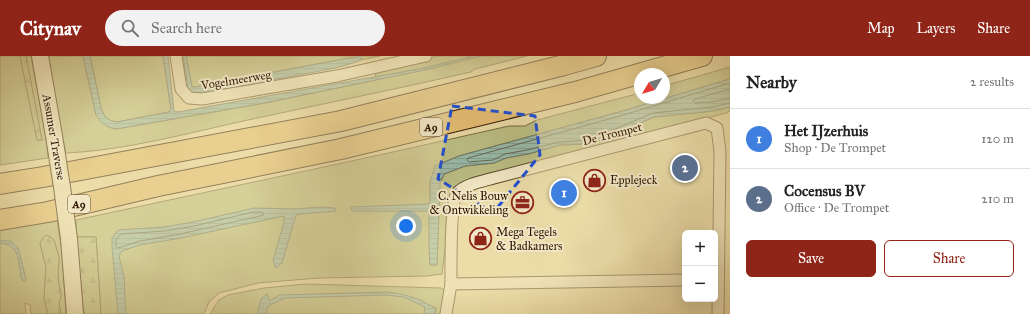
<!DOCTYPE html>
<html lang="en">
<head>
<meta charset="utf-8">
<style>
	body { margin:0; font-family:"IM FELL Great Primer",serif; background:#f2f2f2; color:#222 }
	.controls { position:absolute; right:12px; bottom:12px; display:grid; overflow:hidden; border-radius:6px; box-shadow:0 4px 16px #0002 }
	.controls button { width:36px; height:36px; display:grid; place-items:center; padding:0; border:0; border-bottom:1px solid #e0e0e0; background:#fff; color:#222; font:20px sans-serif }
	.compass { position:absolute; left:634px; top:12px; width:36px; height:36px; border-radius:50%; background:#fff; box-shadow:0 4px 16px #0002; rotate:232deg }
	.you { position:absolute; left:406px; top:170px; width:14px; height:14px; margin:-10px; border:3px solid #fff; border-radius:50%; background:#1a73e8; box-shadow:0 0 0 6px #1a73e833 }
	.badge { display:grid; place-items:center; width:26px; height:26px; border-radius:50%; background:#8f2418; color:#fff; font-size:13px; font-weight:700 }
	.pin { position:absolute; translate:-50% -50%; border:2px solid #fff; box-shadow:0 1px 4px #0006 }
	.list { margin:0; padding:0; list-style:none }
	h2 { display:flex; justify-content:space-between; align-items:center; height:52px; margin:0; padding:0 16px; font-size:17px }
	h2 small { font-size:13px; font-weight:400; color:#767676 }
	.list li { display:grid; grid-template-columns:26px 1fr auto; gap:12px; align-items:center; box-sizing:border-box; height:60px; padding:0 16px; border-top:1px solid #e0e0e0 }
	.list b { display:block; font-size:15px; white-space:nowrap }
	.list p { margin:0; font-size:13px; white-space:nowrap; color:#767676 }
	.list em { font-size:13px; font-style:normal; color:#767676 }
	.actions { display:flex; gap:8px; padding:12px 16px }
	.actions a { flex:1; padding:9px 0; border:1px solid #8f2418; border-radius:6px; text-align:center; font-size:14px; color:#8f2418 }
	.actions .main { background:#8f2418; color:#fff }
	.icon { flex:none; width:22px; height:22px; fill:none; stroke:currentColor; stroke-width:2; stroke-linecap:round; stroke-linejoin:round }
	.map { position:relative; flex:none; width:730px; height:258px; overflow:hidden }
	header { display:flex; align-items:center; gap:24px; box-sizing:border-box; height:56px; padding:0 20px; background:#8f2418; color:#fff }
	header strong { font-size:19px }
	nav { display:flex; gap:22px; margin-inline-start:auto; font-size:14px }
	.search { width:280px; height:36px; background:#f2f2f2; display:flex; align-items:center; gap:10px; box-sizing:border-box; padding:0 14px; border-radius:22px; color:#767676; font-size:15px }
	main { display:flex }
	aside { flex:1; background:#fff }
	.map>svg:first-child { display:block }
</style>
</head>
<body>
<header>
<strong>Citynav</strong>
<div class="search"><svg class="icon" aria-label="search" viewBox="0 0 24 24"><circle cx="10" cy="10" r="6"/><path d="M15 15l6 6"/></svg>Search here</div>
<nav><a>Map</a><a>Layers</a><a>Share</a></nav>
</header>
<main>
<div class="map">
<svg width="730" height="258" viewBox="0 0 730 258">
	<defs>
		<pattern id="forest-firs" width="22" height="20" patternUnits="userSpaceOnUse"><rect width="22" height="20" fill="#bbbf85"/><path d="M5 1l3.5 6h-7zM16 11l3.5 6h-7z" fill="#a1a371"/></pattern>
		<pattern id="water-rules" width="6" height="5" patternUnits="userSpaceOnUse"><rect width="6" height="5" fill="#98bbab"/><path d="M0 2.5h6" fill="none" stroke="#83a091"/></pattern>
	</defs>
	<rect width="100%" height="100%" fill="#ebdca8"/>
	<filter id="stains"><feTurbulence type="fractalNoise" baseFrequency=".005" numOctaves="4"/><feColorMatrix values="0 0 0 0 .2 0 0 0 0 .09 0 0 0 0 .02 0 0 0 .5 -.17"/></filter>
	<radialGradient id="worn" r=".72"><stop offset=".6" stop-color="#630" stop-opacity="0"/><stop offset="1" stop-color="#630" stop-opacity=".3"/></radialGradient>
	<g fill="#bbbf85" stroke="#746942">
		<polygon points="0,0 20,0 37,84 42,84 26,0 31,0 46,82 48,102 0,109"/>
		<path d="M44,0H83L96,59L116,73L270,46L376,24L375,13L439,0H527L475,13L471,16C397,33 322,48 248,64C188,77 128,94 66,97Z"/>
		<path d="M90,0H163L171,53L169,56L117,66C108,65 104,61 101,52Z"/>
		<polygon points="186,0 380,0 361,4 362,2 349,2 195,31 192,31"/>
		<path d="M730,11V23L619,56L459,100L436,110L430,126V146L428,148L426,149V154L429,155L430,157V209H437L440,127L444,118L465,110L494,107L506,102L528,98L560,89L590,88L654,61L713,55L730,51V55L726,57L600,91L452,135L449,141L447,177L442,218L427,220L319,222L258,227L219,237L209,246L204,258H101L96,181H76V164C220,133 365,103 509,70H525L537,64L640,37V42H664V30Z"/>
		<path d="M57,164L62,195L66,258H61L59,247L61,240L58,223L59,202L54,184L40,187L46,211L44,243L48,258H31L30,249L25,247L26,258H0V187C22,188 18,208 22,224H26L18,192L5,185H0V174Z"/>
		<polygon points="306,228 441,232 444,234 445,237 443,258 435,258 436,252 426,249 424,258 210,258 219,244 228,239 264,232"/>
	</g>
	<g fill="url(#forest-firs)" stroke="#746942">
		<polygon points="20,0 26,0 42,84 37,84"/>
		<polygon points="46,179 51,181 54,184 59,201 58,223 61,240 59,247 61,258 48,258 44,243 46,211 40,187 43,182"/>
		<polygon points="76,181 96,181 101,258 84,258"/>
	</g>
	<g fill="url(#water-rules)" stroke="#6d7867">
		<path d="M83,0H90L101,52C104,61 108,65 117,66L169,56L171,53L163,0H168L174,55L178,56L424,12L474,0H482L425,14L259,48L116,73C107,72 101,67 96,59Z"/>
		<path d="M183,0H186L192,31H195L349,2L360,0L362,2L361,4C342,12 319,15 298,19C265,25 231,33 198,37H193L188,32Z"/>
		<polygon points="730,23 730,51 713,55 654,61 590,88 560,89 528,98 506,102 494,107 465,110 444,118 440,127 437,209 430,209 429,192 429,155 352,155 351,153 351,151 428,148 430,146 430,126 435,110 459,100 619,56"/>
		<path d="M321,151L335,152L336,155C322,157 309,156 296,159L282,207L276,212L273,205L284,166V160L181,182L140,189L122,195L119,200L124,221L126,258H118L112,191V182L118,174L164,171L193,166L254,152L295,153Z"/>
		<path d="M0,185H11L18,192L26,224L25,226L22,224C18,208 21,188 0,187Z"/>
		<path d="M389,236C400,238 412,240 422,245C427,248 431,250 436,252L435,258H424L425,251L404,241L386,239L285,242L268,250L266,258H257L261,243L267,238L270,245L279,239Z"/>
	</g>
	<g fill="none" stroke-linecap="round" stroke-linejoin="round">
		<g stroke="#626756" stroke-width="1">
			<polyline points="730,27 620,60 468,102 467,104 469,106 493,104 505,98 527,94 559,86 589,84 653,57 712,51 730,47"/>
			<polyline points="730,33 695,43 693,45 695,47 712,46 730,42"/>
			<polygon points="254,156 262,156 264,159 180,178 140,185 118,192 116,191 116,183 121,178 165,175 194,170"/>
		</g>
		<defs>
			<g id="street">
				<polyline points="176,0 181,33 189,42 202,43 337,20 426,0"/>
				<path d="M685,224L451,228C451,212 450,147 457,137C465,128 483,125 494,122L706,67L717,72L720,95L718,258"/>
				<polyline points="446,258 451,228"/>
			</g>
			<g id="secondary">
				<polyline points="40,0 54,80"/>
				<polyline points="69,183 75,258"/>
			</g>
			<g id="highway">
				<polyline points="0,128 43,121 341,65 564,9 596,0"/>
				<polyline points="0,164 48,156 158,130 341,93 575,36 702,0"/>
			</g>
		</defs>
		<use href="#street" stroke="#5c452a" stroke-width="13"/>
		<use href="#secondary" stroke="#2c1300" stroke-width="18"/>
		<use href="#highway" stroke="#2c1300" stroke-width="22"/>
		<use href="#street" stroke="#f2e8c6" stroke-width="11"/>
		<use href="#secondary" stroke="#f2e8c6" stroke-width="16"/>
		<use href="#highway" stroke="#e6be74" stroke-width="20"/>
		<defs>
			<polyline id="secondary-bridge" points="54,80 62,131 69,183"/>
		</defs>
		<use href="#secondary-bridge" stroke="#2c1300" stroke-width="18" stroke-linecap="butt"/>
		<use href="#secondary-bridge" stroke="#f2e8c6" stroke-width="16"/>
	</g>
	<path d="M0 0H730V258H0ZM452,50L535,60L540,99L493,157L438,123Z" fill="#ebdca8" fill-opacity=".55" fill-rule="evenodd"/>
	<path fill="none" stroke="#1d4ed8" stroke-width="3" stroke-dasharray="8 5" stroke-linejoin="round" d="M452,50L535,60L540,99L493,157L438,123Z"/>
	<defs>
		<symbol id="shop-ring" viewBox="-11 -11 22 22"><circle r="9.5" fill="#f2e8c6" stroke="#8f2418" stroke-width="1.5"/><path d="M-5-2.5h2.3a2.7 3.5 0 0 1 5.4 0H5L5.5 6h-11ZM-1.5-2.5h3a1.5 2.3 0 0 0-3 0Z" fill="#8f2418"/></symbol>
		<symbol id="office-ring" viewBox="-11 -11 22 22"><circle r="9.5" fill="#f2e8c6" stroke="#8f2418" stroke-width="1.5"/><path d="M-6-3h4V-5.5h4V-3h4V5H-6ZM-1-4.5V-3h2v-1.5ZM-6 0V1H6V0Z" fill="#8f2418"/></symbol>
	</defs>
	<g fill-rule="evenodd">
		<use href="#shop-ring" x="582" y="112" width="25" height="25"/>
		<use href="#office-ring" x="510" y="134" width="25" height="25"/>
		<use href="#shop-ring" x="468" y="170" width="25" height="25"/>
	</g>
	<g text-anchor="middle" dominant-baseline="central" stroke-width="4" stroke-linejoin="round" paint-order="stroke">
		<g fill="#f2e8c6" stroke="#67533b" stroke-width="1">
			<rect x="420" y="62" width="22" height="18" rx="3"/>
			<rect x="68" y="139" width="22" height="18" rx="3"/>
		</g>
		<g font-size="11" font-weight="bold" fill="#2c1300">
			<text x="431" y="71">A9</text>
			<text x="79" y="148">A9</text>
		</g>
		<g font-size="12" fill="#2c1300" stroke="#f2e8c6">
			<text transform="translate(236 24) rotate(-9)">Vogelmeerweg</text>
			<text transform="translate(612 78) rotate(-14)">De Trompet</text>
			<text transform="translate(54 81) rotate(80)">Assumer Traverse</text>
		</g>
		<g font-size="12" fill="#2c1300" stroke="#f2e8c6" text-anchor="start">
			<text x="610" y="124">Epplejeck</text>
			<text x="508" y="140" text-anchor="end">C. Nelis Bouw<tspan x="508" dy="14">&amp; Ontwikkeling</tspan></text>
			<text x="496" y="176">Mega Tegels<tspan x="496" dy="14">&amp; Badkamers</tspan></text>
		</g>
	</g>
	<rect width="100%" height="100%" filter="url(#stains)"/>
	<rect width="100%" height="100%" fill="url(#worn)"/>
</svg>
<div class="controls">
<button>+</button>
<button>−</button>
</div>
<svg class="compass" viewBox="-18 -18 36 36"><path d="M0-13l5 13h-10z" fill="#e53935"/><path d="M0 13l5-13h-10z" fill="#767676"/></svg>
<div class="you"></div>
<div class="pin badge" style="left:564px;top:137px;background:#3f7fe0">1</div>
<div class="pin badge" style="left:685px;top:112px;background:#5c6f8a">2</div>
</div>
<aside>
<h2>Nearby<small>2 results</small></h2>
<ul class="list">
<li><span class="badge" style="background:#3f7fe0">1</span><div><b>Het IJzerhuis</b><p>Shop · De Trompet</p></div><em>120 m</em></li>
<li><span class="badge" style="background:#5c6f8a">2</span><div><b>Cocensus BV</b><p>Office · De Trompet</p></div><em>210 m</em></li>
</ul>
<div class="actions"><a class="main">Save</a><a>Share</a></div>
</aside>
</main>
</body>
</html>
